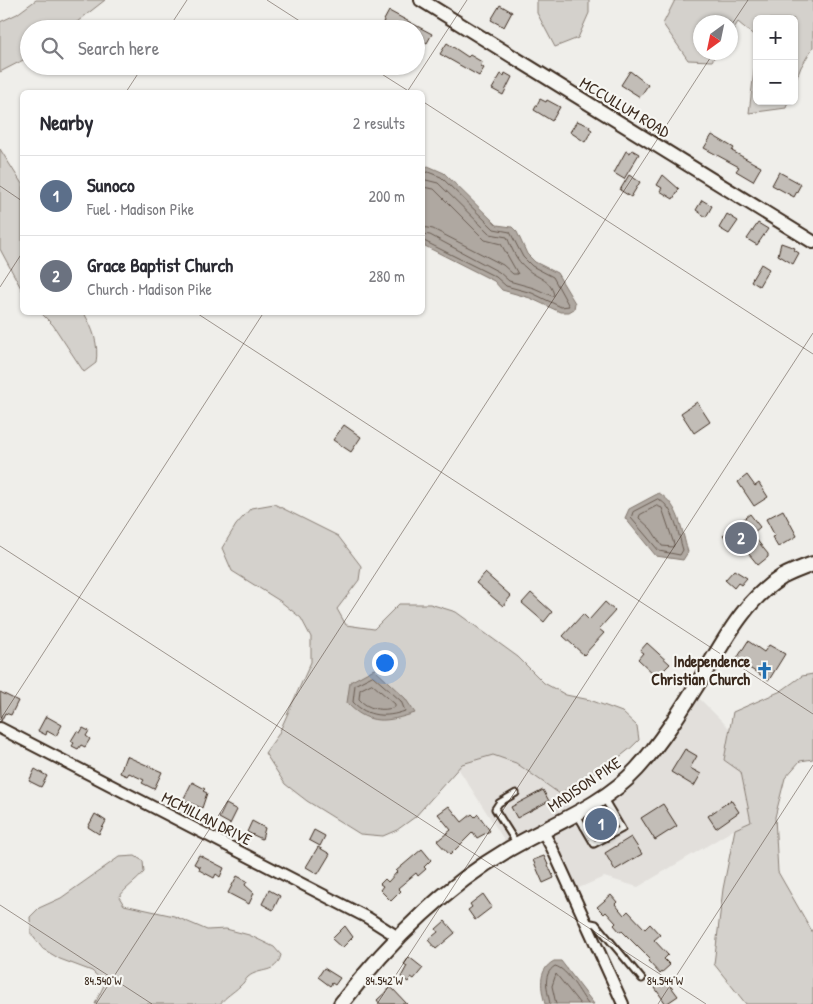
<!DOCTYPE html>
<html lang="en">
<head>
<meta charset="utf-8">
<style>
	body { margin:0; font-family:"Patrick Hand",sans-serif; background:#f7f7f7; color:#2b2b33 }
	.controls { position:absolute; right:15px; top:15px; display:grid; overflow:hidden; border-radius:8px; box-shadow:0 1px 4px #0004 }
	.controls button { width:45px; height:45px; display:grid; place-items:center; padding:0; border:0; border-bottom:1px solid #e1e1e2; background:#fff; color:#2b2b33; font:25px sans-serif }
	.compass { position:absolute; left:693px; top:15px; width:45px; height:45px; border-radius:50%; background:#fff; box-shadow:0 1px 4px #0004; rotate:213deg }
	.you { position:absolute; left:384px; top:662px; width:18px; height:18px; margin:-12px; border:4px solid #fff; border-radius:50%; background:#1a73e8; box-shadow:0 0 0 8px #1a73e833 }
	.badge { display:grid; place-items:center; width:32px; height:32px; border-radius:50%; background:#ea580c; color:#fff; font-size:16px; font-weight:700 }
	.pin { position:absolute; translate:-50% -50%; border:2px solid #fff; box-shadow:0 1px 5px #0006 }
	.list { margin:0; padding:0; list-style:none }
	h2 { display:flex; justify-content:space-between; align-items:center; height:65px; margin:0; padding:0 20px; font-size:21px }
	h2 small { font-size:16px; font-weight:400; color:#7c7c81 }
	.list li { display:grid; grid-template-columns:32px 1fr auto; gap:15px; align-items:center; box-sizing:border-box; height:80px; padding:0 20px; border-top:1px solid #e1e1e2 }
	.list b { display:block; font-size:19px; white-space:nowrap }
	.list p { margin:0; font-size:16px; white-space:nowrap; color:#7c7c81 }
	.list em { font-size:16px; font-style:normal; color:#7c7c81 }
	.icon { flex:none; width:28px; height:28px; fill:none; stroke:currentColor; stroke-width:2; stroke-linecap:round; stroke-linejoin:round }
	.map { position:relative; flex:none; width:813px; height:1004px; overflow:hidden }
	.search { position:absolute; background:#fff; box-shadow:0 1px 4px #0004; left:20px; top:20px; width:405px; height:55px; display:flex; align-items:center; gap:12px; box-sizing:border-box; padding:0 18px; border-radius:28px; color:#7c7c81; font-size:19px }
	.panel { position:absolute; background:#fff; box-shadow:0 1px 4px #0004; left:20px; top:90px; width:405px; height:225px; border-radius:8px }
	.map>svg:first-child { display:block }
</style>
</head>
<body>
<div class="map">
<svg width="813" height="1004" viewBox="0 0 813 1004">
	<rect width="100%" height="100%" fill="#efeeea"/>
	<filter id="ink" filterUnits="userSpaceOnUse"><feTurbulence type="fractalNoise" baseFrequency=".02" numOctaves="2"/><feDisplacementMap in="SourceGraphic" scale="10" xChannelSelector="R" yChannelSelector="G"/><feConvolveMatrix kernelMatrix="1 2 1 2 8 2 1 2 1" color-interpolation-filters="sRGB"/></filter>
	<g filter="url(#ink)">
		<polygon fill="#e2dfdb" points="692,691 730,729 724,760 741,772 751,822 735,829 638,887 604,877 572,891 543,832 510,849 458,768 461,764 493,755 516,763 560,794 574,814 622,783"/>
		<g fill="#d4d1cc" stroke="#887e75">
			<polygon points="36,0 105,0 68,29 29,29 29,57 0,72 0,22 17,14"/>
			<polygon points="537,0 589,0 589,13 578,38 555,47 537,13"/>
			<polygon points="675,0 813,0 813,47 801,67 794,85 794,19 757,19 757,38 738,22 731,33 730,22 700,22 700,52 717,53 712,61 688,60 663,24"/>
			<polygon points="757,46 757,101 788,101 786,108 749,113"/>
			<polygon points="0,149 22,184 22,290 0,249"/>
			<path d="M41,313H84C93,329 99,344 96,363L84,372L53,325Z"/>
			<path d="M274,504L338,536L361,566L359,580L337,609L346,625L374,629L399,604H430L456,612L518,657L544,683L566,695L590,700L622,712L637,726L639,740C617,764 586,774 560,794L516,763L493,755L462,764L415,817L397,830L383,836L360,834L307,801L285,784L265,753L278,735L311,662V637L301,618L280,601L232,571L222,548L236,525L251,508Z"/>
			<polygon points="813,674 813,759 800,761 785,778 775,817 778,872 813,933 813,1004 746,1004 714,964 723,889 735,829 751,822 741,772 724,760 733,712 781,691 802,676"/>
			<path d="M135,856L143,861L144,872C136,882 126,887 119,897L124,905L174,916L207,930L226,929L249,935L274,947L281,955C276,975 260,967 248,977C245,980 243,984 240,986C233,993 226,996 220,1004H95L105,983L92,971L60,959L43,949L31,934L30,917L39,908L61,898L119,857Z"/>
		</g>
		<g fill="#afa8a1" stroke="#81766d">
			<polygon points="428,166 444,173 497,225 512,227 517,232 527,254 535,262 557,273 575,303 574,309 569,312 560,312 530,298 502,290 494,281 423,245 423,169"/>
			<path d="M659,493C680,506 681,529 688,552L683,560L656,556L625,518L629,509Z"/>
			<path d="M374,669L405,698L415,713C387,722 369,726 347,703L350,682Z"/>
			<path d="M554,961H561L594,1004H545C541,989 537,970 554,961Z"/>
		</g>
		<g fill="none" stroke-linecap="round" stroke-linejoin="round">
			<g stroke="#695c52" stroke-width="1">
				<polyline points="422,173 428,172 441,177 494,229 510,232 523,257 532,266 553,277 569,306 561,307 532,293 506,286 496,277 422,240"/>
				<path d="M422,179L438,183L490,234L507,237C512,249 516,260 526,268C537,279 550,278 554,295L552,296L534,288L509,281L499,272L430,235L422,234"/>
				<polyline points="422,187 434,189 485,240 501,244 518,274 513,274 503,265 433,229 422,227"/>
				<path d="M658,499C675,507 678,534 683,550L680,555L659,551L631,518L633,512Z"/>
				<polygon points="657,506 662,508 674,544 673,547 662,546 651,529 639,518 640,515"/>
				<path d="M373,676L401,701L405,711C386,718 367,717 353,702L355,685Z"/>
				<path d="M372,684L395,704V707C383,712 367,709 359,699L360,690Z"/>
				<path d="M550,1004C548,991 541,975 555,966C568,969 580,994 588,1004"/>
				<polyline points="556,1004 552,986 556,974 580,1004"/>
			</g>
		</g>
		<g fill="#c2bdb7" stroke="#3b2a1e">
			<polygon points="500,5 512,12 504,27 491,20"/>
			<polygon points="389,11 432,34 427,43 416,37 416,29 394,29 383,22"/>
			<polygon points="447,43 468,57 470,55 482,62 481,66 484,68 479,76 440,54"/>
			<polygon points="630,71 648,85 640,97 621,85"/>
			<polygon points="505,73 512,77 503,95 492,89 501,74 504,76"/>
			<polygon points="540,99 546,102 547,100 560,107 552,121 534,110"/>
			<polygon points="577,121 590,126 589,128 592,130 585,142 570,132"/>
			<polygon points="712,135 734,148 732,151 761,167 753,181 736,171 739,167 704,148"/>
			<polygon points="632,150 639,154 624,179 614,173 626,151 630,153"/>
			<polygon points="779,172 801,184 794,197 772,185"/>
			<polygon points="629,175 640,182 631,197 620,190"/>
			<polygon points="663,175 679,189 673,199 660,191 662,188 657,185"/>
			<polygon points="702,200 712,206 706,217 696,210"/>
			<polygon points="727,214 738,221 729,234 719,228"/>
			<polygon points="758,223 768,229 757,245 747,239"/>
			<polygon points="781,243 795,248 794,250 799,253 793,264 778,255"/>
			<polygon points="761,264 769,269 759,286 751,281"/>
			<polygon points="697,402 710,422 694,433 681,413"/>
			<polygon points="344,425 361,437 351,452 333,440"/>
			<polygon points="747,475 755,486 759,483 768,497 754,506 738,482"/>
			<polygon points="783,510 797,536 778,547 772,537 775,536 766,519"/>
			<polygon points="750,514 760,527 752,534 768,554 768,557 758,565 739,542 733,547 723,535"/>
			<polygon points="734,570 747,578 741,585 738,583 734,588 725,580"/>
			<polygon points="485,573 511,596 503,606 476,583"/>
			<polygon points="531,593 552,612 544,622 522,603"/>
			<polygon points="605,602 615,611 599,629 604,633 584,655 563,636 583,614 589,620"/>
			<polygon points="748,641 764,652 769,645 785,654 769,680 736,660"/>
			<polygon points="647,643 670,664 657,677 638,659 643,653 640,651"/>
			<polygon points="0,692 18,701 11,715 5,713 1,721"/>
			<polygon points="46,716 62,725 56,736 47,731 46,735 38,731"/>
			<polygon points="83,728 89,731 86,736 90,739 85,747 81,745 78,749 72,746 74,743 71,741 77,731 80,733"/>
			<polygon points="685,749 697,756 690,768 701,774 694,786 671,772"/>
			<polygon points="126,756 162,772 154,789 142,783 144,780 129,773 127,776 120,773"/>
			<polygon points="35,769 47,776 41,787 29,781"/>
			<polygon points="192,782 205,789 203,791 207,793 202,808 183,800"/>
			<polygon points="543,790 549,801 517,818 511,807"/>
			<polygon points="731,800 739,812 716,828 708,816"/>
			<polygon points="226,804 237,810 230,824 219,818"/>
			<polygon points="663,804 677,826 655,840 641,818"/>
			<polygon points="449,806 462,822 472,814 475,817 478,814 490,831 477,838 473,832 450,855 437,841 451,830 438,814"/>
			<polygon points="95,814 106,821 99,834 88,827"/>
			<polygon points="608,818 612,825 596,833 593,827"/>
			<polygon points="252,821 265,828 262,839 247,832"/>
			<polygon points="314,830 325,836 320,846 309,840"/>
			<polygon points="631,837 642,854 615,870 605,853"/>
			<polygon points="318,847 330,854 318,874 306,867"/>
			<polygon points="422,849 431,860 424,867 426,869 418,876 416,873 398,888 401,891 391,901 380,890 383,886 380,884 385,879 388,882 397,872 396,871"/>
			<polygon points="199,855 224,868 220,877 216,874 214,878 199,870 200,867 194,864"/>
			<polygon points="544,856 554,878 543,883 533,860"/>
			<polygon points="237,876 247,881 245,885 254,893 249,904 228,893"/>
			<polygon points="269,890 280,896 273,910 262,904"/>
			<polygon points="483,894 492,907 475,920 468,910 472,907 470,904"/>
			<polygon points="611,895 617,902 615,904 624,915 628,911 645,929 650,924 660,935 654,940 668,955 664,959 670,965 660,974 648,961 650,959 622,931 620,932 614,925 616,923 606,912 604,914 597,907"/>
			<polygon points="445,921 455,933 436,949 428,940 438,932 436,929"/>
			<polygon points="345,926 353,937 342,948 332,939"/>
			<polygon points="409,957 423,968 414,979 411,977 408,982 401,977 407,966 404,964"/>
			<polygon points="324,968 340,978 335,985 332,983 330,986 318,977"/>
			<polygon points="666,980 678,996 666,1004 655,988"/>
			<polygon points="390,988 392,988 407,1004 380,1004 377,1000"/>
		</g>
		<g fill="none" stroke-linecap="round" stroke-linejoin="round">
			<defs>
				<g id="service">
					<polyline points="516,793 499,803 495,809 517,844"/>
					<polyline points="576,813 594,844 622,829 603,797"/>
					<polyline points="584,827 611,811"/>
					<polyline points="587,922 596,924 642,979"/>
				</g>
				<g id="minor">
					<polyline points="0,728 368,918 398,937"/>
					<polyline points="543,832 552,848 623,1004"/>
				</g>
				<polyline id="tertiary" points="421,0 813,242"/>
				<path id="secondary" d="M341,1004C387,944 443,888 509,849C552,824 603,806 637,769C666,737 687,700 710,664C729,632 749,597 782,577C791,572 802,568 813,564"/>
			</defs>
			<use href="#service" stroke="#3b2a1e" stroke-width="9"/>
			<use href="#minor" stroke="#3b2a1e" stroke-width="14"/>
			<use href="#tertiary" stroke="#3b2a1e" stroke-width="16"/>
			<use href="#secondary" stroke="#3b2a1e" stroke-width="18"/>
			<use href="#service" stroke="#f6f6f2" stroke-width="5"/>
			<use href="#minor" stroke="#f6f6f2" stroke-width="10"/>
			<use href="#tertiary" stroke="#f6f6f2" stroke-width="12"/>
			<use href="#secondary" stroke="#f6f6f2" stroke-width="14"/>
		</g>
	</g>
	<path fill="none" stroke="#3b2a1e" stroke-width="1" stroke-opacity="0.45" d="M267,0L312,29M730,27L748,0M168,29L187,0M369,66L410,92M126,92L143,66M407,92L467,0M422,101L813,354M0,186L22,201M0,287L22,253M195,312L813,714M0,546L706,1004M0,720L264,312M0,905L152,1004M96,1004L714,52M377,1004L813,333M658,1004L813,765"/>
	<defs>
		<symbol id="church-bare" viewBox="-9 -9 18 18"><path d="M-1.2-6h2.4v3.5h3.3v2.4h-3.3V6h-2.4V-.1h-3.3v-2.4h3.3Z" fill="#1f6fb2" stroke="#f6f6f2" stroke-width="2.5" paint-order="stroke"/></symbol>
	</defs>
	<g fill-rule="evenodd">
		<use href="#church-bare" x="752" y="658" width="25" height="25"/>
	</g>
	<g text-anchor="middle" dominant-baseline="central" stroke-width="4.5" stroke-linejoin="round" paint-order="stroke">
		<g font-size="16" fill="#3b2a1e" stroke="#f6f6f2">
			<text transform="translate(625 107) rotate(31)">MCCULLUM ROAD</text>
			<text transform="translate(584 784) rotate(-34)">MADISON PIKE</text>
			<text transform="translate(207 818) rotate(27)">MCMILLAN DRIVE</text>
		</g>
		<g font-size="16" font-weight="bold" fill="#3b2a1e" stroke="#f6f6f2" text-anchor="end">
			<text x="750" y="661">Independence<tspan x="750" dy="18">Christian Church</tspan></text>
		</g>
	</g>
	<g font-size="12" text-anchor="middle" fill="#3b2a1e" stroke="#f6f6f2" stroke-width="4.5" stroke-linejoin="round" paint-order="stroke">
		<text x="103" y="985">84.540°W</text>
		<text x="384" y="985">84.542°W</text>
		<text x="665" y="985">84.544°W</text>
	</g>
</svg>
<div class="controls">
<button>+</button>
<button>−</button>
</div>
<svg class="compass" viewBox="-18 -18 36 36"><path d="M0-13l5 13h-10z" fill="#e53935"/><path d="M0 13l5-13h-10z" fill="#7c7c81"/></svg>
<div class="you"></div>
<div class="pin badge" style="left:601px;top:824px;background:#5c6f8a">1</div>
<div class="pin badge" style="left:741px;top:538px;background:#6b7280">2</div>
<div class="search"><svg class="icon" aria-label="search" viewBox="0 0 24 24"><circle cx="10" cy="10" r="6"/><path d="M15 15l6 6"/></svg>Search here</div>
<section class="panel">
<h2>Nearby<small>2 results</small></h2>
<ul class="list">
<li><span class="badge" style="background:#5c6f8a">1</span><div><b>Sunoco</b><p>Fuel · Madison Pike</p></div><em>200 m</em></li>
<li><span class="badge" style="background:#6b7280">2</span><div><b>Grace Baptist Church</b><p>Church · Madison Pike</p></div><em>280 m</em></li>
</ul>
</section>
</div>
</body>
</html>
